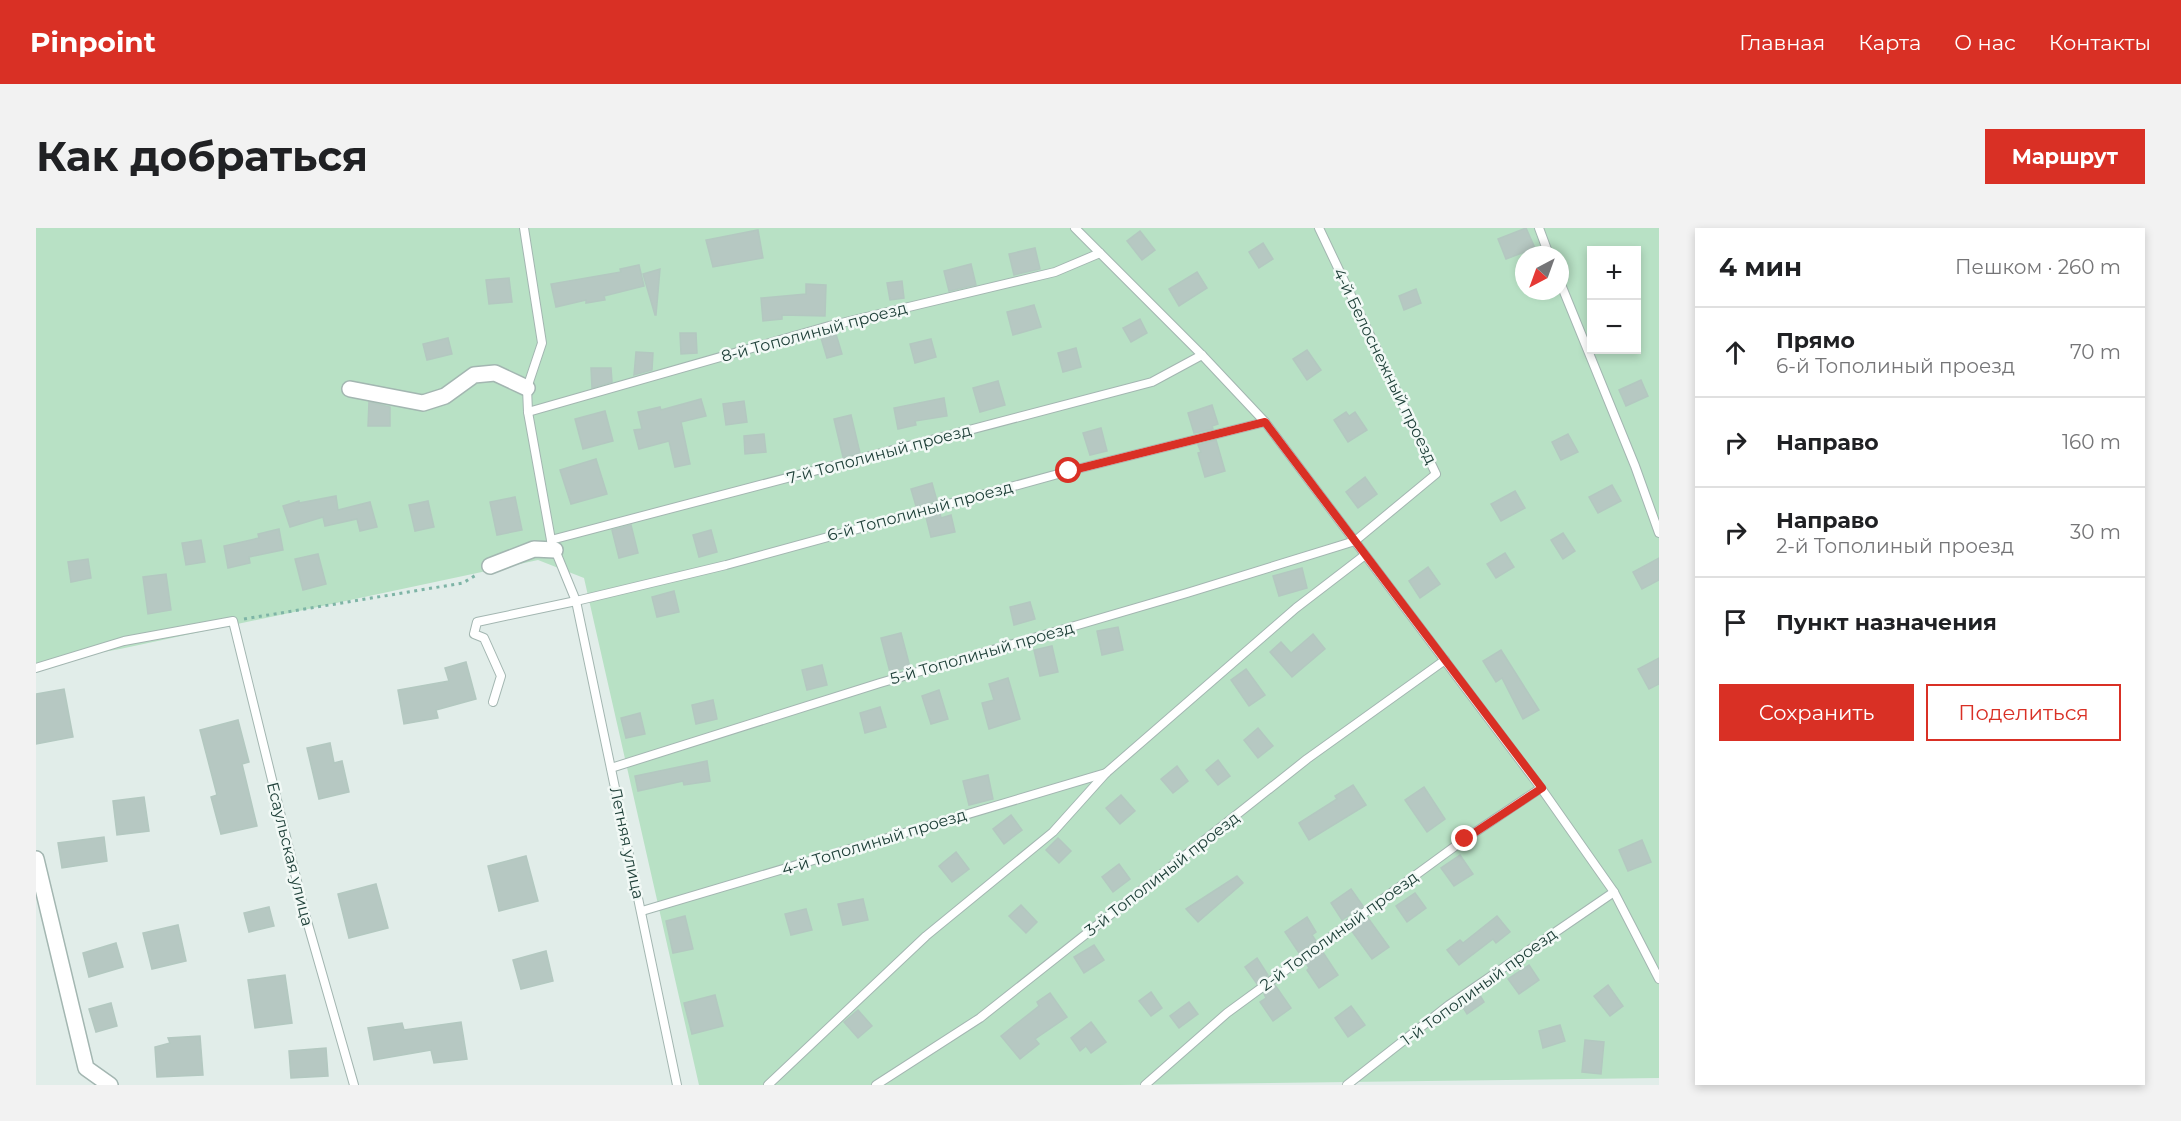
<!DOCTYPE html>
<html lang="ru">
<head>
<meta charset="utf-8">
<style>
	body { margin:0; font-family:Montserrat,sans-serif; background:#f2f2f2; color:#202124 }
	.controls { position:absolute; right:18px; top:18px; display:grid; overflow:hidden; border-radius:0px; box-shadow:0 3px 9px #0003 }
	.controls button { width:54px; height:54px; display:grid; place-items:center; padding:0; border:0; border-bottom:2px solid #e0e0e0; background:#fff; color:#202124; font:30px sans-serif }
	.compass { position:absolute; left:1479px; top:18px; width:54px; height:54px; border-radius:50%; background:#fff; box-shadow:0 3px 9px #0003; rotate:221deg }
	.stop { position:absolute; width:18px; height:18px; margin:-14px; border:4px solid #d93025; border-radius:50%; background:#fff }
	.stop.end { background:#d93025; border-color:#fff; box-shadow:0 2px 6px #0008 }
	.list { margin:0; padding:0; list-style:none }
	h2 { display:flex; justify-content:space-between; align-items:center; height:78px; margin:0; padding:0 24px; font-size:26px }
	h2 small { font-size:20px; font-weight:400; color:#757577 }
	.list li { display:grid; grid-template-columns:39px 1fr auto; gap:18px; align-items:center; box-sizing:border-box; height:90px; padding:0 24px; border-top:2px solid #e0e0e0 }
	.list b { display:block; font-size:22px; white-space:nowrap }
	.list p { margin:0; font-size:20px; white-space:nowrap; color:#757577 }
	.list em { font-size:20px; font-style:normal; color:#757577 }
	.actions { display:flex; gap:12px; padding:18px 24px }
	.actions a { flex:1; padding:14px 0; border:2px solid #d93025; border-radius:0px; text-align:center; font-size:21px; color:#d93025 }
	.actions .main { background:#d93025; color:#fff }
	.icon { flex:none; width:33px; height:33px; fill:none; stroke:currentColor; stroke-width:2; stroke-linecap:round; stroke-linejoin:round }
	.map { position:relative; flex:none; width:1623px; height:857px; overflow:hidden; border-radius:0px }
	header { display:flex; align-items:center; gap:36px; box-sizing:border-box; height:84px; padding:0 30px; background:#d93025; color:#fff }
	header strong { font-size:28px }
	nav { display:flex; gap:33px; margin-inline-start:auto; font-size:21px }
	.intro { display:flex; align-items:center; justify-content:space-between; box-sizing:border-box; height:144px; padding:0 36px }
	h1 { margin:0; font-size:42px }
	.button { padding:15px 27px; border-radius:0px; background:#d93025; color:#fff; font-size:21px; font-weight:700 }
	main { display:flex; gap:36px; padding:0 36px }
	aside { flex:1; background:#fff; border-radius:0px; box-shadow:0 3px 9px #0003 }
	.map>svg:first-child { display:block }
</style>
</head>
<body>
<header>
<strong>Pinpoint</strong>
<nav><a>Главная</a><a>Карта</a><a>О нас</a><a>Контакты</a></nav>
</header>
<div class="intro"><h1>Как добраться</h1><a class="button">Маршрут</a></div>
<main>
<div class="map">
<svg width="1623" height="857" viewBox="0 0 1623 857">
	<rect width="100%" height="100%" fill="#e1ede9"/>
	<path fill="#b8e1c5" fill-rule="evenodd" d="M0,0H1623V850L1084,857H663L548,350L502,332L84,421L0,436ZM1556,22H1600V122H1556ZM1488,27H1524V63H1488Z"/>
	<g fill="#b6c8c2" stroke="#b3c8c0" stroke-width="1.5">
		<polygon points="1490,0 1499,20 1470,31 1462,11"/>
		<polygon points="722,2 727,30 677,39 670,12"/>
		<polygon points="1104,3 1119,22 1106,32 1091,13"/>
		<polygon points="1227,15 1237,31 1223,40 1213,24"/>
		<polygon points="999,20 1004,41 978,47 973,26"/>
		<polygon points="935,36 940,57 913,63 908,43"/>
		<polygon points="603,37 608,58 568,68 569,72 550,75 550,72 520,79 515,56 585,44 584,41"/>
		<polygon points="624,41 620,87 619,87 607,46"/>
		<polygon points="1161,44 1171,60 1143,78 1133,61"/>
		<polygon points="473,50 476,74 453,76 450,52"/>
		<polygon points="866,53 868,70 854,72 851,55"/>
		<polygon points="770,56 790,57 789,88 746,87 746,91 727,93 725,70 770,66"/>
		<polygon points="1380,61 1385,75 1368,82 1363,68"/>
		<polygon points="998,77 1005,99 977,107 971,84"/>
		<polygon points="1104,91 1111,105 1095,114 1087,100"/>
		<polygon points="644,105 660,105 661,125 645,126"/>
		<polygon points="800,106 806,126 791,130 785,110"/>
		<polygon points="412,110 416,126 391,132 387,116"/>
		<polygon points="895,111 900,129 879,135 874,116"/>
		<polygon points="1040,120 1045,139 1027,144 1022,125"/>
		<polygon points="1271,122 1285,142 1271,152 1257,131"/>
		<polygon points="600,124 617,125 616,142 598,147"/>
		<polygon points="555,140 575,140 576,154 556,160"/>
		<polygon points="1605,152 1612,168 1590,178 1583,162"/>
		<polygon points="962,153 969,177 944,184 937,160"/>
		<polygon points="908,170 911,188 879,193 880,197 862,201 858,180"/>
		<polygon points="665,171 670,188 645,194 654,236 639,239 633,213 603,221 598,202 606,201 602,184 624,179 625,182"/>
		<polygon points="708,173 711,194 690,197 687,176"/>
		<polygon points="333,174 354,179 354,198 332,198"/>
		<polygon points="1176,177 1182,196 1176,198 1177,201 1158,205 1152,185"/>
		<polygon points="569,183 577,213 547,221 539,191"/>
		<polygon points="1310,184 1313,188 1319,184 1331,202 1312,214 1298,192"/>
		<polygon points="815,187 824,225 807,229 798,191"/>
		<polygon points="1065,200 1071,223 1054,227 1047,205"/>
		<polygon points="728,206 730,224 709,226 708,208"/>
		<polygon points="1532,206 1542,224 1525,232 1516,214"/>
		<polygon points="1180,212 1189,243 1169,249 1162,225 1165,224 1162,217"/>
		<polygon points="560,231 571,266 535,276 524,242"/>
		<polygon points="1329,249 1341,266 1322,280 1310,264"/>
		<polygon points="896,255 901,273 880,278 875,261"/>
		<polygon points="1576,257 1585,273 1562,285 1553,269"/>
		<polygon points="1479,263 1489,280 1465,293 1455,276"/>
		<polygon points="300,268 302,282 334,274 341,299 324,303 321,291 289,298 287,289 254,299 247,278 263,273 263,275"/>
		<polygon points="479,269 486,302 461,307 454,274"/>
		<polygon points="392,273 398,299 379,303 373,277"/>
		<polygon points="904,285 905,290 915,287 919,304 895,309 890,289"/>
		<polygon points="595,297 602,325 583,330 576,302"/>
		<polygon points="243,301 247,322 213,329 214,335 192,340 188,318 223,310 222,306"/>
		<polygon points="675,302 681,324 663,329 657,307"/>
		<polygon points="1527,305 1539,323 1527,331 1515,312"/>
		<polygon points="165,312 169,334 150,337 146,315"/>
		<polygon points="1469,325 1478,339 1460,350 1451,336"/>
		<polygon points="282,326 290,356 267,362 259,331"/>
		<polygon points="1623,330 1623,352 1606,361 1597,344"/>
		<polygon points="52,331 55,350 35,354 32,334"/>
		<polygon points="1392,339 1404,356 1384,370 1373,353"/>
		<polygon points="1266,340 1271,360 1243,368 1237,348"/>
		<polygon points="130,346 135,382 112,386 107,349"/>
		<polygon points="638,363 643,384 621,389 616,369"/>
		<polygon points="994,374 999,391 978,397 974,379"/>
		<polygon points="1082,399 1087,422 1066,427 1061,403"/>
		<polygon points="865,405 874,439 854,444 845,410"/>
		<polygon points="1277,406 1289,421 1256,449 1234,424 1245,414 1255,425"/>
		<polygon points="1016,418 1022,444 1004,448 998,422"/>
		<polygon points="1465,422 1503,482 1487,491 1466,450 1460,454 1447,433"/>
		<polygon points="1623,430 1623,456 1613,461 1602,441"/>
		<polygon points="430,434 440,471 400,482 402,490 368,496 362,462 413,453 409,440"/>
		<polygon points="786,437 791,457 771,462 766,442"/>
		<polygon points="1210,441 1229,467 1213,478 1195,452"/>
		<polygon points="972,450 984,491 953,501 946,475 958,472 953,456"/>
		<polygon points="28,461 37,509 0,516 0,466"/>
		<polygon points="903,462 912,491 895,496 886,468"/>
		<polygon points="677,472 681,491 660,496 656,477"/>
		<polygon points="844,479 850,499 829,505 824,485"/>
		<polygon points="604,485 609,506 590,510 585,490"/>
		<polygon points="202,492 213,534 206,536 221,598 185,606 175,569 181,567 164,502"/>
		<polygon points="1222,500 1237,518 1222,530 1208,512"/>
		<polygon points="294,515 298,535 306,533 313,564 283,571 271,520"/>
		<polygon points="1182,532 1194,548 1182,557 1170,542"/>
		<polygon points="671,533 674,553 648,557 647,553 602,563 599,548"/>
		<polygon points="1141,538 1152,553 1137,565 1125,551"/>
		<polygon points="952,547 957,571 933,577 927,553"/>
		<polygon points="1317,557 1330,577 1273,612 1263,595 1301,571 1299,568"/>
		<polygon points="1388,559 1409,591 1391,604 1369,572"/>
		<polygon points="1085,567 1099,583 1084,596 1070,580"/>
		<polygon points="108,569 113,603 81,607 77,573"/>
		<polygon points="975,587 986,602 968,616 957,601"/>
		<polygon points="68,609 71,633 26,640 22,615"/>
		<polygon points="1022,610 1035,623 1023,635 1010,622"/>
		<polygon points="1606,612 1615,634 1592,643 1583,622"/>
		<polygon points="920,624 933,641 916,654 903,638"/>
		<polygon points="1424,627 1437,646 1418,658 1405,640"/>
		<polygon points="490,628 502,673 463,683 452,638"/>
		<polygon points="1083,636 1094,651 1077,664 1066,649"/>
		<polygon points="1201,648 1207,655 1162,694 1150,681"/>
		<polygon points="340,656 352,700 313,710 302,666"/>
		<polygon points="1315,661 1327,678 1306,692 1295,675"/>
		<polygon points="1379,665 1390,680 1371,694 1360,678"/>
		<polygon points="827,671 832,692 807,697 802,676"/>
		<polygon points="985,677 1001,694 990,705 973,688"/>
		<polygon points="233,679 238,698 213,704 208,685"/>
		<polygon points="770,681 776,702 755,707 749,686"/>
		<polygon points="649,688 657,721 637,725 630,693"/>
		<polygon points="1461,688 1474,704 1460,715 1457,711 1423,737 1411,722 1424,712 1427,715"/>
		<polygon points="1271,689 1280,704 1276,707 1280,713 1263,725 1249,704"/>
		<polygon points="1332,690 1353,719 1336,731 1315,702"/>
		<polygon points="142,697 150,733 116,741 107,705"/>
		<polygon points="80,715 87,739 53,749 47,725"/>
		<polygon points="1058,717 1068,732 1048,745 1038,729"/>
		<polygon points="510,723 517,753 485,761 477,732"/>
		<polygon points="1286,723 1302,747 1283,760 1271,742 1273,740 1270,735"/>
		<polygon points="1221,730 1232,747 1221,756 1209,739"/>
		<polygon points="1493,737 1503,752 1483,766 1472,751"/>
		<polygon points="249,747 256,795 219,800 212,752"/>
		<polygon points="1239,757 1255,780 1237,793 1224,774 1230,770 1228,766"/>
		<polygon points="1572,757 1587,778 1574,788 1558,768"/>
		<polygon points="1115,764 1126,780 1115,788 1103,773"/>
		<polygon points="1442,764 1448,774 1431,786 1425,776"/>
		<polygon points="1014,765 1031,789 999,811 1003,816 984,831 965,808 1003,778 1001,774"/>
		<polygon points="679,767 687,798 656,806 648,775"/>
		<polygon points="1153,774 1162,786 1143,800 1134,788"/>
		<polygon points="75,775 81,798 60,804 53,781"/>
		<polygon points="1315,778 1329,797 1312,809 1299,790"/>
		<polygon points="822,782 836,798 822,810 808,794"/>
		<polygon points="425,794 431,831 398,835 395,822 338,832 332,800 366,795 368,802"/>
		<polygon points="1055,794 1070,814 1055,825 1050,818 1044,823 1035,810"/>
		<polygon points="1524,797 1529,813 1507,820 1503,803"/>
		<polygon points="164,808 167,847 121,849 119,819 134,815 132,810"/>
		<polygon points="1549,812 1568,814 1565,846 1546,844"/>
		<polygon points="290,820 292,848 255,850 253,823"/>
	</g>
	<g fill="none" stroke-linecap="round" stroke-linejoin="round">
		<defs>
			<g id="lane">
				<polyline points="488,0 506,115 491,160 492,184 515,312 540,373 641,857"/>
				<polyline points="1039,0 1166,127 1229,194 1505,560 1578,664 1623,751"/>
				<polyline points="1503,0 1513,27"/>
				<polyline points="1524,54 1599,238 1623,305"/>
				<polyline points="492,184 793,98 1019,44 1064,25"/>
				<polyline points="515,312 1116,154 1166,127"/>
				<polyline points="0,440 88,413 197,393 269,686 318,857"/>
				<polyline points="457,474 465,448 448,410 438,406 441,394 540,373 690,337 1033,243 1229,194"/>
				<polyline points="575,540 844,455 1151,365 1319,313 1400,246 1283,0"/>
				<polyline points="606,683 1070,545"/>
				<polyline points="732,857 890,708 1017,604 1070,545 1260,380 1329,327"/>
				<polyline points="840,857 944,790 1271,531 1409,432"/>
				<polyline points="1109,857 1191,785 1429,611 1505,560"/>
				<polyline points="1311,857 1413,777 1578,664"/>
			</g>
			<g id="street">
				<polyline points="314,161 387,175 409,168 438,147 459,145 491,160"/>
				<polyline points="454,338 498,321 519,322"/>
				<polyline points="0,631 50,840 74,857"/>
			</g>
		</defs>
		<use href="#lane" stroke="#a3b6b1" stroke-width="10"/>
		<use href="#street" stroke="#a3b6b1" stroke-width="18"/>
		<polyline stroke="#7eb4a6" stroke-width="3" stroke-dasharray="3 4.5" stroke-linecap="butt" points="208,391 427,355 440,347"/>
		<use href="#lane" stroke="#fff" stroke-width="8"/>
		<use href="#street" stroke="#fff" stroke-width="15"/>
	</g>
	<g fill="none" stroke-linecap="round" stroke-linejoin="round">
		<polyline stroke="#d93025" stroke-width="8" points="1033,243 1229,194 1506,560 1429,611"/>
	</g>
	<g text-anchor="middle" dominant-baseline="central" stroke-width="5" stroke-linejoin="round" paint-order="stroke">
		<g font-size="16" fill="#1f4039" stroke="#f2f9f6">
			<text transform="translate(778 104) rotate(-15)">8-й Тополиный проезд</text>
			<text transform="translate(1349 138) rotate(64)">4-й Белоснежный проезд</text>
			<text transform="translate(843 226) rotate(-15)">7-й Тополиный проезд</text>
			<text transform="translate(884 283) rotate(-15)">6-й Тополиный проезд</text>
			<text transform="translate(946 425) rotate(-16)">5-й Тополиный проезд</text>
			<text transform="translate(838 614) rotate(-17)">4-й Тополиный проезд</text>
			<text transform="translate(591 615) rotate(78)">Летняя улица</text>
			<text transform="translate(254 626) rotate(76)">Есаульская улица</text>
			<text transform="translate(1126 646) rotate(-38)">3-й Тополиный проезд</text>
			<text transform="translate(1303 703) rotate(-36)">2-й Тополиный проезд</text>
			<text transform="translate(1443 759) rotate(-36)">1-й Тополиный проезд</text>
		</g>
	</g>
</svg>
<div class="controls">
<button>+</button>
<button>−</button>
</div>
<svg class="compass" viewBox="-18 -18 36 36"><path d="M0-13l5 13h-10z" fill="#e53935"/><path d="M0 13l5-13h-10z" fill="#757577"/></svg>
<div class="stop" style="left:1033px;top:243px"></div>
<div class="stop end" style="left:1429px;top:611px"></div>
</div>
<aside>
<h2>4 мин<small>Пешком · 260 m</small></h2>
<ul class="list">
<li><svg class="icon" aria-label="ahead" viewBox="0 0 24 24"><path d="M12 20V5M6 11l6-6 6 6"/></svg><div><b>Прямо</b><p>6-й Тополиный проезд</p></div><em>70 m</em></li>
<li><svg class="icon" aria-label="right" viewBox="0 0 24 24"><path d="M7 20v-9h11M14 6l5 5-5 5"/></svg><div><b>Направо</b></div><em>160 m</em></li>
<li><svg class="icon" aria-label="right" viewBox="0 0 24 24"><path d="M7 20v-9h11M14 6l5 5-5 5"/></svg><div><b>Направо</b><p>2-й Тополиный проезд</p></div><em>30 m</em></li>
<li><svg class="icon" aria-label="arrive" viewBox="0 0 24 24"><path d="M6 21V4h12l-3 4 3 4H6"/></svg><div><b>Пункт назначения</b></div></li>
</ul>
<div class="actions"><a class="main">Сохранить</a><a>Поделиться</a></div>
</aside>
</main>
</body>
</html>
